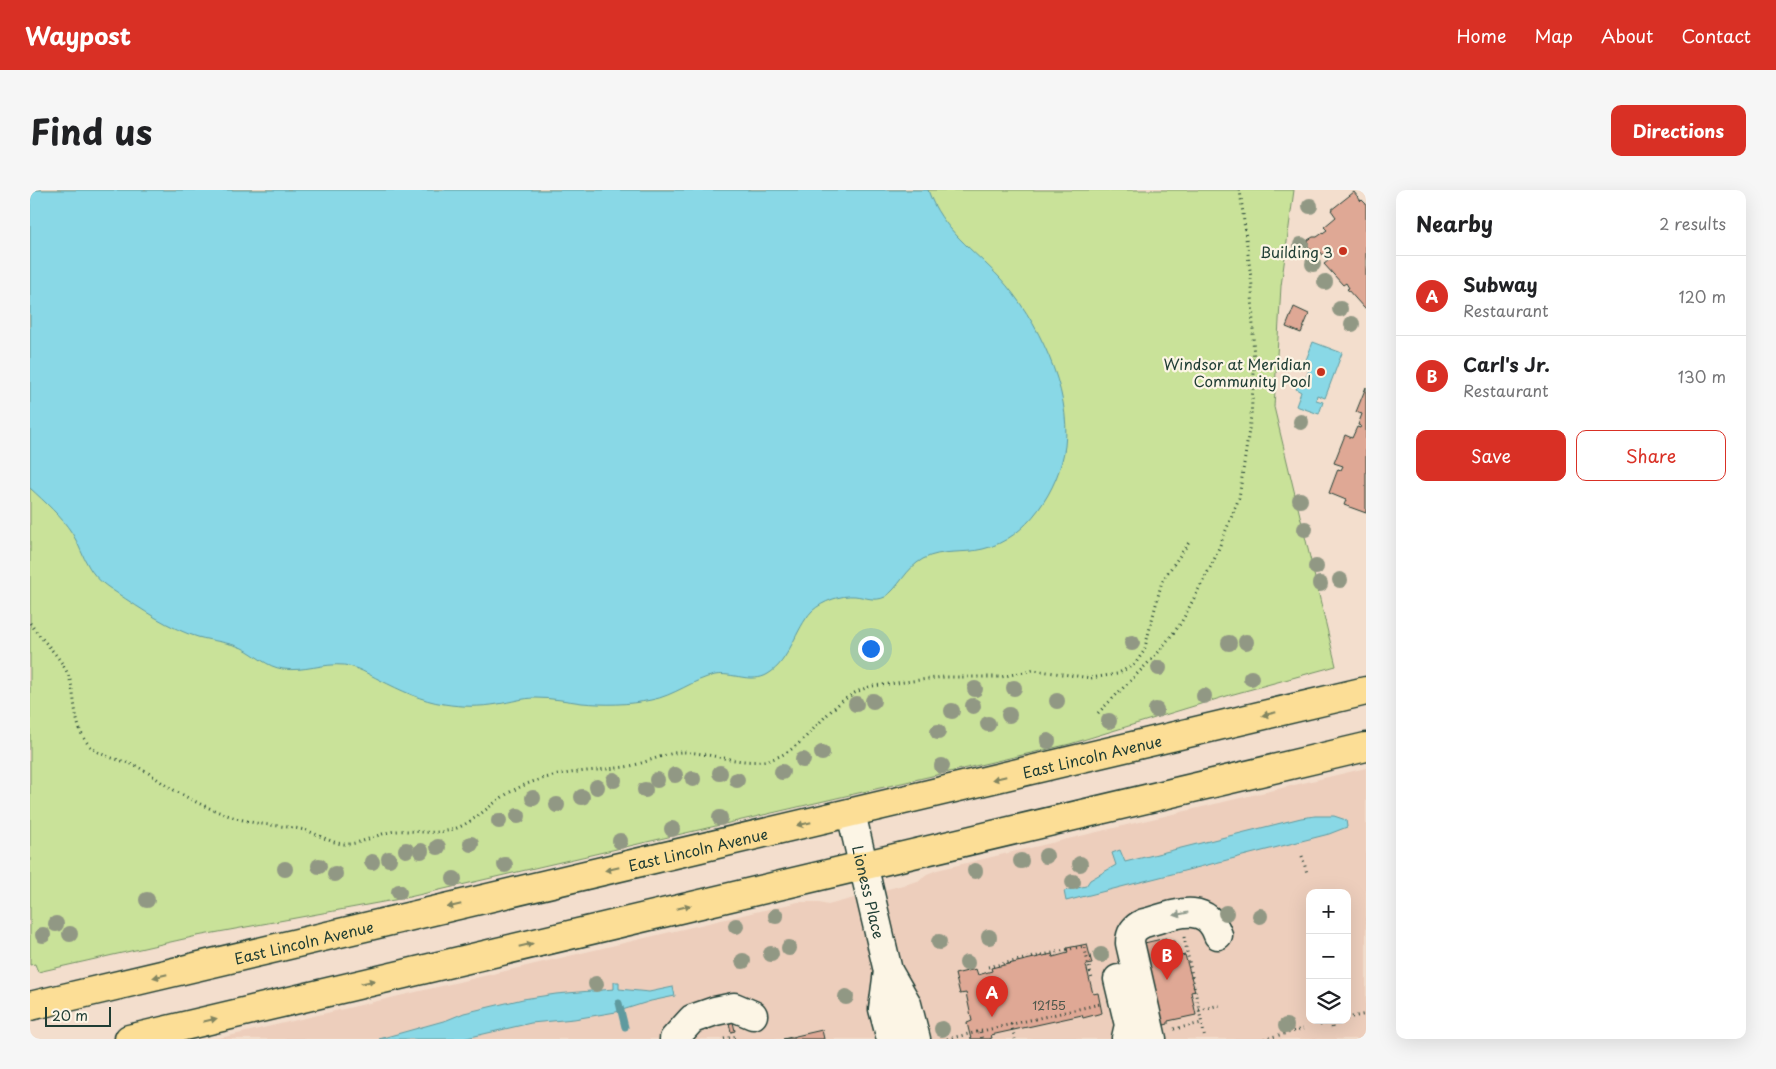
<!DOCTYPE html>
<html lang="en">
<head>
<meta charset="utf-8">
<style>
	body { margin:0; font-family:"Playpen Sans",sans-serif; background:#f6f6f6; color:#202124 }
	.controls { position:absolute; right:15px; bottom:15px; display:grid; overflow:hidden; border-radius:10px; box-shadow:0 5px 20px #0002 }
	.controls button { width:45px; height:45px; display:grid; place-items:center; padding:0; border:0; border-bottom:1px solid #e0e0e0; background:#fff; color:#202124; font:25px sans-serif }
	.scale { position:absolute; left:15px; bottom:12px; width:66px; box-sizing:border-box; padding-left:5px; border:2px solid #1f3d34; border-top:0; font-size:14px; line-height:18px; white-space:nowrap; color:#1f3d34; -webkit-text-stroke:4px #fcf5e5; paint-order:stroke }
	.you { position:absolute; left:840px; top:458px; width:18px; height:18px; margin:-12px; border:4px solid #fff; border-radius:50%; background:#1a73e8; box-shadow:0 0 0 8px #1a73e833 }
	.badge { display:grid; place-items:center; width:32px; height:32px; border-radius:50%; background:#d93025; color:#fff; font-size:16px; font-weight:700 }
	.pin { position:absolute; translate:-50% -41px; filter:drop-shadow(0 1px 2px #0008) }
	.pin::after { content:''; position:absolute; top:26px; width:18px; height:15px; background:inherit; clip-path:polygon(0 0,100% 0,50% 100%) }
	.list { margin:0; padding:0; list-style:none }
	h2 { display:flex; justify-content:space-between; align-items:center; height:65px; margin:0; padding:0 20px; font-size:21px }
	h2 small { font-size:16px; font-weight:400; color:#757577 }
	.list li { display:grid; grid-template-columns:32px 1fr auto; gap:15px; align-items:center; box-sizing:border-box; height:80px; padding:0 20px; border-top:1px solid #e0e0e0 }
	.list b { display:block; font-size:19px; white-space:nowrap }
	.list p { margin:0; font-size:16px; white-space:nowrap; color:#757577 }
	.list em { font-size:16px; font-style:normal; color:#757577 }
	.actions { display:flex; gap:10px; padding:15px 20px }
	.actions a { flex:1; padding:11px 0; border:1px solid #d93025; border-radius:10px; text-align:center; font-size:18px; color:#d93025 }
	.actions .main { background:#d93025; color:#fff }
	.icon { flex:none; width:28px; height:28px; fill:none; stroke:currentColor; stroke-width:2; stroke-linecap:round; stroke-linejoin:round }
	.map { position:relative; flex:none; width:1336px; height:849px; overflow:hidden; border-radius:10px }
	header { display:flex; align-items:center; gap:30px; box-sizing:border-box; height:70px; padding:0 25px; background:#d93025; color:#fff }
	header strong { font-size:24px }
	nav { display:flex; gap:28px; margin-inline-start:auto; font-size:18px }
	.intro { display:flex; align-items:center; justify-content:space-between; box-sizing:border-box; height:120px; padding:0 30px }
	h1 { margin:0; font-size:35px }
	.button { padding:12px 22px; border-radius:10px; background:#d93025; color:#fff; font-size:18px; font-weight:700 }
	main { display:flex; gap:30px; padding:0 30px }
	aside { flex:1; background:#fff; border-radius:10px; box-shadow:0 5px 20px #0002 }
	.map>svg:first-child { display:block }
</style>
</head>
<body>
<header>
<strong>Waypost</strong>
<nav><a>Home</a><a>Map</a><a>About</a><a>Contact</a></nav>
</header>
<div class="intro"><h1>Find us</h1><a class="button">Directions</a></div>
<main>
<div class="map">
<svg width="1336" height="849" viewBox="0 0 1336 849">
	<rect width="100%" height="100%" fill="#f3decd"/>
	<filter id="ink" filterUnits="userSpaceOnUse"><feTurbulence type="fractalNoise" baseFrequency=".02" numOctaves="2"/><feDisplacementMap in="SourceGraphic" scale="10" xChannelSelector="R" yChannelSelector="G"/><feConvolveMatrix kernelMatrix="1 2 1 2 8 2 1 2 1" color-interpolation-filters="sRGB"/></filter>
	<g filter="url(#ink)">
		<path fill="#edcebc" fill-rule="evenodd" d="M1336,578V849H186L768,712H785L798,715L888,691L897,684L907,680ZM1280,703H1317V830H1280Z"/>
		<polygon fill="#c9e299" stroke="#749066" points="0,0 1264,0 1251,96 1244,217 1306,476 1200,505 1040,554 375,708 167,746 8,782 5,774 0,775"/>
		<g fill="#89d8e6" stroke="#5f9a9f">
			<path d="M0,0H898C911,39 944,60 970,88C1007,128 1042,201 1035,256C1029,299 997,349 953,359C933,364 912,359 893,369C876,378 868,399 855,407C845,412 835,407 825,406C810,405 793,411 782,421C765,439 760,471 738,484C722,494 702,482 685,485C664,489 644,506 621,510C598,515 575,515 552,513C537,511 521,508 506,508C493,508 481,512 468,514C450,517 432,517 414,514C392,511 370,500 350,490C338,484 327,477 314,475C294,473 273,482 253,479C237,477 226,465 212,458C198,452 183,451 168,447C142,440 109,418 87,403C76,396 66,389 59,377C52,366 49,354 42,343C31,326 15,312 0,298Z"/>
			<polygon points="1283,152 1312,163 1295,208 1287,205 1286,210 1293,212 1289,224 1266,216 1271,202 1266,199 1269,191 1274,192 1282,173 1276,170"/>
			<polygon points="1285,626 1304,626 1316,630 1317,637 1299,644 1036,711 1034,701 1056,696 1060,690 1086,675 1082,663 1090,660 1095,672 1271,628"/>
			<polygon points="584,792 589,792 589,799 619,802 643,797 645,806 621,811 586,822 544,829 501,833 432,849 349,849 417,830 434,823 493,809 526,804 584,799"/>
		</g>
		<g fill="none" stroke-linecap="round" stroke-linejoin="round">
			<polyline stroke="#5f9a9f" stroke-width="7" points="589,813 595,837"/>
		</g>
		<g fill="#dfa895" stroke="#1f3d34">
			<polygon points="1324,2 1331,11 1332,10 1336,14 1336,117 1334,118 1317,99 1319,98 1316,93 1313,95 1294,74 1298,71 1289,60 1282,61 1278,56 1278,50 1283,47 1287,47 1297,40 1294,37 1306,27 1301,20"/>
			<polygon points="1264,117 1279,124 1271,143 1256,137"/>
			<polygon points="1336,197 1336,323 1314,315 1316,310 1299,303 1308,279 1311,280 1313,276 1304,273 1315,245 1322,248 1327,237 1330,238 1331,236 1328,235 1332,224 1326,222"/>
			<polygon points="1136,748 1137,752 1144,751 1147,767 1155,765 1165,801 1161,802 1166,825 1138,831 1138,834 1123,838 1110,754"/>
			<polygon points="1057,754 1062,774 1056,775 1063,804 1068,803 1072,823 1053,828 1052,825 961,845 962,848 959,849 941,849 937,833 942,831 936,803 930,804 925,784 946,779 948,785 962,781 961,778 1022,764 1023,767 1038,763 1037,758"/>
			<polygon points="703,832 705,841 701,842 699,833"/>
			<polygon points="792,840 794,849 753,849"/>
		</g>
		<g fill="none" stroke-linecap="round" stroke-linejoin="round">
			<defs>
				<g id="minor">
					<path id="s1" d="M821,623L858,781L877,814L886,849"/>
					<polyline points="858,781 853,819 861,849"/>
					<polyline points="1088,789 1099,835 1096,848"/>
					<polyline points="644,849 662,829 685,821 704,817 723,825"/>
					<path d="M1122,849L1100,753C1100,742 1105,737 1114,733C1142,726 1175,709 1188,745"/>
				</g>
				<g id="major">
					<path id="s2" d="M0,816L1336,501"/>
					<polyline points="99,849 1336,557"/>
				</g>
			</defs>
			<use href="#minor" stroke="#1f3d34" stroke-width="31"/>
			<use href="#major" stroke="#1f3d34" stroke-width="31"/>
			<g stroke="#1f3d34" stroke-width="3" stroke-dasharray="1 4" stroke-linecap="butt">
				<path d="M0,433C12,451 31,466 39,487C47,510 42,537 60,556C73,569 94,569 110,578C120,583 129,591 139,597C162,611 187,623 213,630C233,636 254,635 274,640C287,643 300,653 314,654C332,655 349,642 367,641C384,640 403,645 421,640C446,633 463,610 486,599C521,581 557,582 595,577C614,574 632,564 651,562C680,562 710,576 739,570C781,559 796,507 843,496L914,487H971L1003,480L1061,488L1087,484L1105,474L1114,461L1132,391L1160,351"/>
				<polyline points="1068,523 1127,464 1151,433 1184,370 1209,308 1221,226 1224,183 1222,96 1210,0"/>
				<polyline points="1272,666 1277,683"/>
				<polyline points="1154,747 1175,849"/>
				<polyline points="958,777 1054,756 1062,789"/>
				<polyline points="1169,820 1190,815"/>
				<polyline points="1317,828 1336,824"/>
				<polyline points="1301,832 1303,841"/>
				<polyline points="981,834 985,849"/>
				<polyline points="1290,835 1309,830"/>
				<polyline points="1144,839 1172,833"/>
				<polyline points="950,842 952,849"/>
				<polyline points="694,849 707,846"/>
				<polyline points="917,849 1070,814"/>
				<polyline points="1234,849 1273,839"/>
			</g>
			<use href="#minor" stroke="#fcf5e5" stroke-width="28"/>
			<use href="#major" stroke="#fcde96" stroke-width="28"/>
		</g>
		<g fill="#919884">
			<circle cx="1280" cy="16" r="8"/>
			<circle cx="1271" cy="55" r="8"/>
			<circle cx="1283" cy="74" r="8"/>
			<circle cx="1295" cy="92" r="8"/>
			<circle cx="1310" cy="119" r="8"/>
			<circle cx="1322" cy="134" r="8"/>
			<circle cx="1271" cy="232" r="8"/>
			<circle cx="1270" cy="310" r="8"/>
			<circle cx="1275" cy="339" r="8"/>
			<circle cx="1286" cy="377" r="8"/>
			<circle cx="1310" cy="390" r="8"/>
			<circle cx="1290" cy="394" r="8"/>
			<circle cx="1216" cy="452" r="8"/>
			<circle cx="1102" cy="453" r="8"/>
			<circle cx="1199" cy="453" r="8"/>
			<circle cx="1129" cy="478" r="8"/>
			<circle cx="1221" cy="488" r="8"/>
			<circle cx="984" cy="498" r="8"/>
			<circle cx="945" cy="499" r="8"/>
			<circle cx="1174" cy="506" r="8"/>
			<circle cx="843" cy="511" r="8"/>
			<circle cx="1027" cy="511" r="8"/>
			<circle cx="826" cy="514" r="8"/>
			<circle cx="943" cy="516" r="8"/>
			<circle cx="1126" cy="520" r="8"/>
			<circle cx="922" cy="521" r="8"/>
			<circle cx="979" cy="525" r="8"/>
			<circle cx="1079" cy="531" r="8"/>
			<circle cx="958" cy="534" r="8"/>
			<circle cx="908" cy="542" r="8"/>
			<circle cx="1018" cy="551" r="8"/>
			<circle cx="792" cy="563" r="8"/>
			<circle cx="773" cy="570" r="8"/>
			<circle cx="912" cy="576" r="8"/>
			<circle cx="752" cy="582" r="8"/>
			<circle cx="690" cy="583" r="8"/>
			<circle cx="645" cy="585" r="8"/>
			<circle cx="663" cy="589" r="8"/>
			<circle cx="584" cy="590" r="8"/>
			<circle cx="627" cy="590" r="8"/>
			<circle cx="707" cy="590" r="8"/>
			<circle cx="567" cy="597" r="8"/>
			<circle cx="615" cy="600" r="8"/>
			<circle cx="552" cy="607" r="8"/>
			<circle cx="503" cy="608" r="8"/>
			<circle cx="527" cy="615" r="8"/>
			<circle cx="488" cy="626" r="8"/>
			<circle cx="690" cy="628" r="8"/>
			<circle cx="469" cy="631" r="8"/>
			<circle cx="642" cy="639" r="8"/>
			<circle cx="590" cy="651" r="8"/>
			<circle cx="441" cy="654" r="8"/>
			<circle cx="408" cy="657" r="8"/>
			<circle cx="376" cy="660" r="8"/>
			<circle cx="391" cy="661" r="8"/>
			<circle cx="1016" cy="666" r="8"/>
			<circle cx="359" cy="669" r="8"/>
			<circle cx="991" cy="671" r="8"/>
			<circle cx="342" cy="672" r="8"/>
			<circle cx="1050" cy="674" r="8"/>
			<circle cx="475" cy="675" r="8"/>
			<circle cx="289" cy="676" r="8"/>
			<circle cx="255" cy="679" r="8"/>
			<circle cx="945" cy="681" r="8"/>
			<circle cx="305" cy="684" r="8"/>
			<circle cx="424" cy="689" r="8"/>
			<circle cx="1043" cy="692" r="8"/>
			<circle cx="369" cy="702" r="8"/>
			<circle cx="117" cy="710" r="8"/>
			<circle cx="1196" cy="723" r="8"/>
			<circle cx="746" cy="726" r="8"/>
			<circle cx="1230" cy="726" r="8"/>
			<circle cx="26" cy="734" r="8"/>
			<circle cx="706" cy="736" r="8"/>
			<circle cx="40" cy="744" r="8"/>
			<circle cx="13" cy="745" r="8"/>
			<circle cx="959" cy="747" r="8"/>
			<circle cx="909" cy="752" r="8"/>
			<circle cx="759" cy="758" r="8"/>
			<circle cx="741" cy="764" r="8"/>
			<circle cx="1071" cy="765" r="8"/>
			<circle cx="713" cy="771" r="8"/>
			<circle cx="937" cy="773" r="8"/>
			<circle cx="566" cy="794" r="8"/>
			<circle cx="816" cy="807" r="8"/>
			<circle cx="1256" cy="836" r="8"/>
			<circle cx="912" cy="839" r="8"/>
		</g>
		<defs><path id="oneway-solid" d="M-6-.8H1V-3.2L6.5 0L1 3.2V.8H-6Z" transform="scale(1.25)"/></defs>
		<g fill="#828560">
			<use href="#oneway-solid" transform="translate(1239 524) rotate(167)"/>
			<use href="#oneway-solid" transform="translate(969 588) rotate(167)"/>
			<use href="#oneway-solid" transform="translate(774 634) rotate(167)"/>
			<use href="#oneway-solid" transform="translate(582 679) rotate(167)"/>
			<use href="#oneway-solid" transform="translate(424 716) rotate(167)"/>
			<use href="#oneway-solid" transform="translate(654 717) rotate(-13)"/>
			<use href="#oneway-solid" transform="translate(496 755) rotate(-13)"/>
			<use href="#oneway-solid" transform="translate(130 786) rotate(167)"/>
			<use href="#oneway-solid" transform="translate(338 792) rotate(-13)"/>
			<use href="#oneway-solid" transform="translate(180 830) rotate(-13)"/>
		</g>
		<use fill="#8e998c" href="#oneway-solid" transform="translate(1151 724) rotate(169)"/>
	</g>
	<g fill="#c8321e" stroke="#fcf5e5" stroke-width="2">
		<circle cx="1313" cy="61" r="5"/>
		<circle cx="1291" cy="182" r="5"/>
	</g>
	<g text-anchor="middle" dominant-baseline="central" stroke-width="4.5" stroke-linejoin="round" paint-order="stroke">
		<g font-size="12" fill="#4f584c">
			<text x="1019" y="815">12155</text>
		</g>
		<g font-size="15" fill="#1f3d34" stroke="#fcf5e5" text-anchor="end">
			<text x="1303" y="61">Building 3</text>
			<text x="1281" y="173">Windsor at Meridian<tspan x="1281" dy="17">Community Pool</tspan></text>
		</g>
		<g font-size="15" fill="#1f3d34" stroke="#fcf5e5">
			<text stroke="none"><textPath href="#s2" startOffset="1091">East Lincoln Avenue</textPath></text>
			<text stroke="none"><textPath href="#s2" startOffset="686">East Lincoln Avenue</textPath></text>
			<text stroke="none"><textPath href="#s1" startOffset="81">Lioness Place</textPath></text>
			<text stroke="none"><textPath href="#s2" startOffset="281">East Lincoln Avenue</textPath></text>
		</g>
	</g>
</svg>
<div class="controls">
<button>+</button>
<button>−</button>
<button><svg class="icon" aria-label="layers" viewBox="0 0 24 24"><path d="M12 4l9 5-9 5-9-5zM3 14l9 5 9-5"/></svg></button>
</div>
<div class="scale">20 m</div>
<div class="you"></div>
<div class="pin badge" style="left:962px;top:827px">A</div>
<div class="pin badge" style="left:1137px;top:790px">B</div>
</div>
<aside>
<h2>Nearby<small>2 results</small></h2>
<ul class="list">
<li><span class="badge">A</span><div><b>Subway</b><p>Restaurant</p></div><em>120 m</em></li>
<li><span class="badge">B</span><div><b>Carl's Jr.</b><p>Restaurant</p></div><em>130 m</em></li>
</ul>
<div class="actions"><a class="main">Save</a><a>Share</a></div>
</aside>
</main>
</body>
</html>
